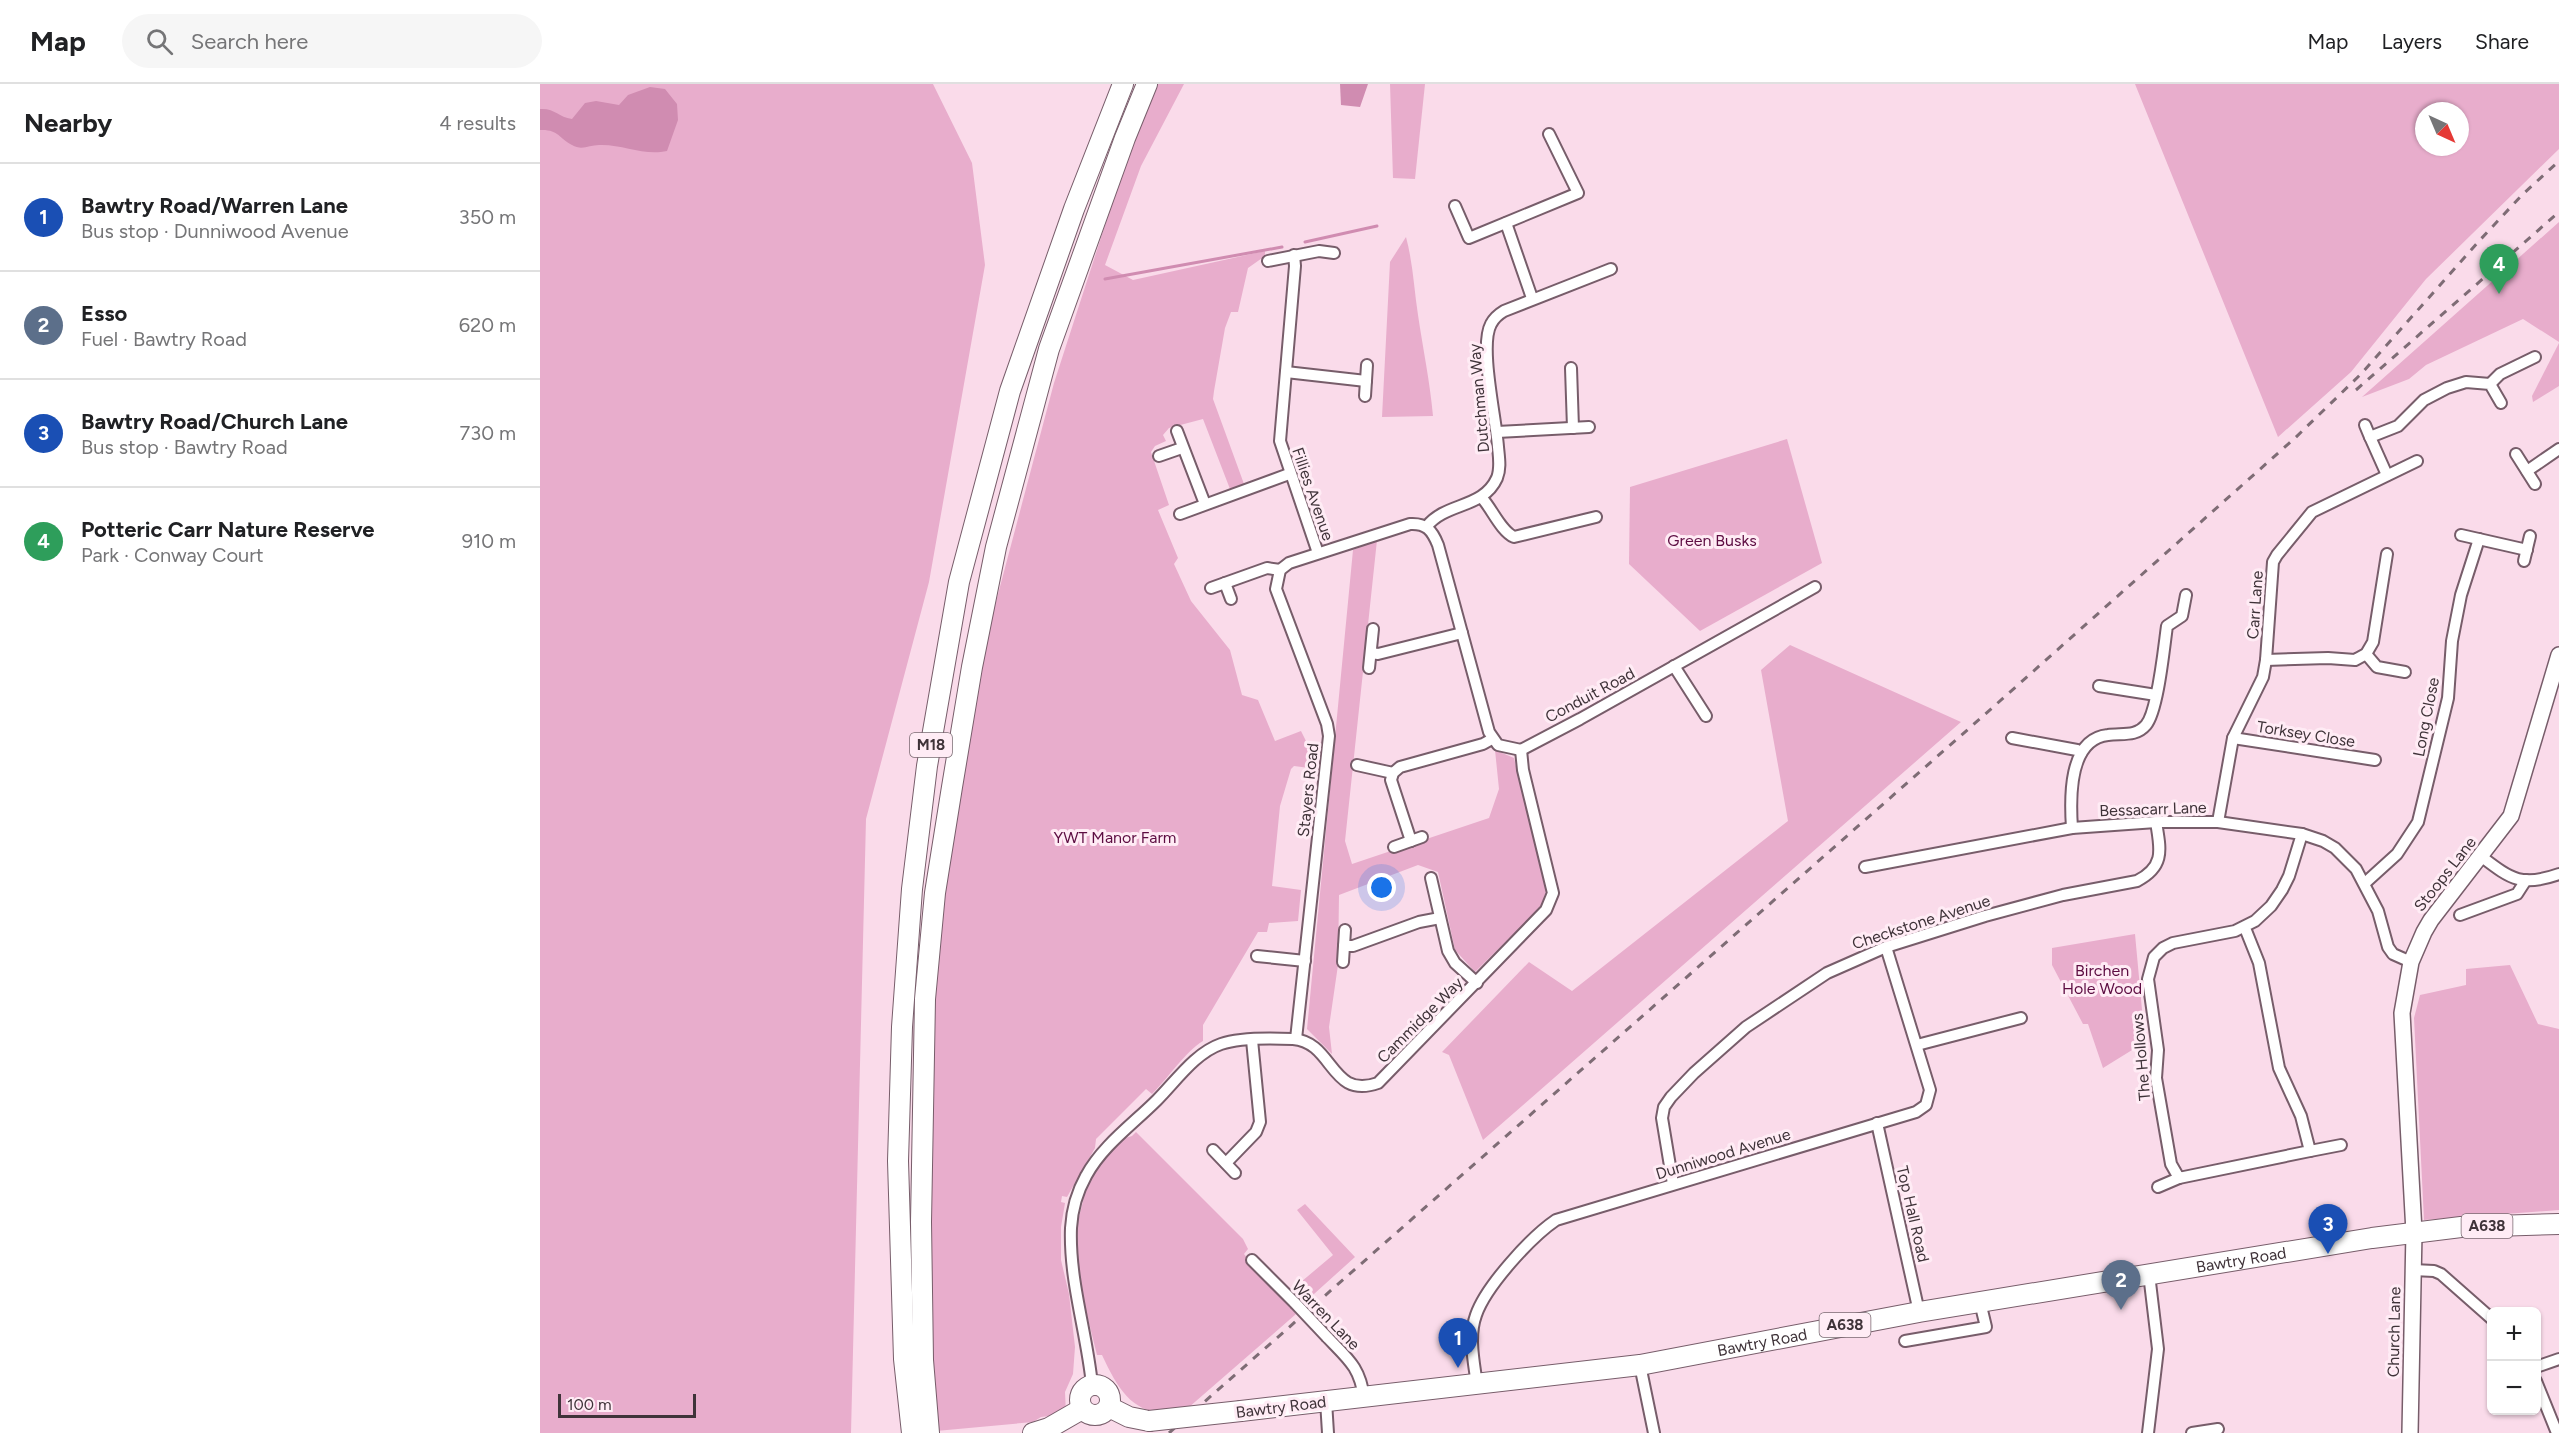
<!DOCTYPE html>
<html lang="en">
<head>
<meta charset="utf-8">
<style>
	body { margin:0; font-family:Figtree,sans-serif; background:#f6f6f6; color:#202124 }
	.controls { position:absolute; right:18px; bottom:18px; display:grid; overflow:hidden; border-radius:9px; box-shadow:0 2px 4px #0004 }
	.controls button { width:54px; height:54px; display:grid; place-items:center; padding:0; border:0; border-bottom:2px solid #e0e0e0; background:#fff; color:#202124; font:30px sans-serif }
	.compass { position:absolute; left:1875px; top:18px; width:54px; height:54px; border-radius:50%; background:#fff; box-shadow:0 2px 4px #0004; rotate:136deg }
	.scale { position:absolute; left:18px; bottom:15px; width:138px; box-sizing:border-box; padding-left:6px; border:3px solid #3f3339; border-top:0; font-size:16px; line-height:21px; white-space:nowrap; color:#3f3339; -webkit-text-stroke:4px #ffecf5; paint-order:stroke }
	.you { position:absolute; left:842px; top:804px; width:21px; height:21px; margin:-15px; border:4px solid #fff; border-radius:50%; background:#1a73e8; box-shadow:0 0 0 9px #1a73e833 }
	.badge { display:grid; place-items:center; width:39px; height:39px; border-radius:50%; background:#7c3aed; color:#fff; font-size:20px; font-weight:700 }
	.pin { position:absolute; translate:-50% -50px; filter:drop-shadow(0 2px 3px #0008) }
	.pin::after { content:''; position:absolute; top:32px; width:21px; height:18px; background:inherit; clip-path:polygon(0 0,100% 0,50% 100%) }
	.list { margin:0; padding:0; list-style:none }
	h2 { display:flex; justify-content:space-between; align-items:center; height:78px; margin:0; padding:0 24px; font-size:26px }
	h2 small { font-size:20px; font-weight:400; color:#757577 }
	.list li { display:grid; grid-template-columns:39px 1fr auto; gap:18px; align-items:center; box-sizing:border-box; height:108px; padding:0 24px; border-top:2px solid #e0e0e0 }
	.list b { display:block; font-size:22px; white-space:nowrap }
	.list p { margin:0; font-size:20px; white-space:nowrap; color:#757577 }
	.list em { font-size:20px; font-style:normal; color:#757577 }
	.icon { flex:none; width:33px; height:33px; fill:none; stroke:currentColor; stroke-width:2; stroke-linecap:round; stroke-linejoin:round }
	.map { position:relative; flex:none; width:2019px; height:1349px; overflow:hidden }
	header { display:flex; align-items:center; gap:36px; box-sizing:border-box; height:84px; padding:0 30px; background:#fff; border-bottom:2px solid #e0e0e0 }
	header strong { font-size:28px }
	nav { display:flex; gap:33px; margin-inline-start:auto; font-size:21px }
	.search { width:420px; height:54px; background:#f6f6f6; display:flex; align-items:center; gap:15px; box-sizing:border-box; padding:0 21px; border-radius:33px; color:#757577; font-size:22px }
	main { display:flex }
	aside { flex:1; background:#fff }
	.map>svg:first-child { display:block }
</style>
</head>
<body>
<header>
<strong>Map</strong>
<div class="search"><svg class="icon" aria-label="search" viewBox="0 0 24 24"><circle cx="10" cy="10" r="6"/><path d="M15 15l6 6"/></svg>Search here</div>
<nav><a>Map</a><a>Layers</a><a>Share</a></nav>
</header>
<main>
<aside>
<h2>Nearby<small>4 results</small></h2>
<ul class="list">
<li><span class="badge" style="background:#1a4fb4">1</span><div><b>Bawtry Road/Warren Lane</b><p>Bus stop · Dunniwood Avenue</p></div><em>350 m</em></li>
<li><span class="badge" style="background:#5c6f8a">2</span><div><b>Esso</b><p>Fuel · Bawtry Road</p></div><em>620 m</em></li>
<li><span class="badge" style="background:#1a4fb4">3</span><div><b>Bawtry Road/Church Lane</b><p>Bus stop · Bawtry Road</p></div><em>730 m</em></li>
<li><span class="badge" style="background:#2e9e5b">4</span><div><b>Potteric Carr Nature Reserve</b><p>Park · Conway Court</p></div><em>910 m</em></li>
</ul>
</aside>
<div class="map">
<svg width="2019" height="1349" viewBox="0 0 2019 1349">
	<rect width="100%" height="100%" fill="#fadbea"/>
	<g fill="#e8adcc" fill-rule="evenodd">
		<polygon points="0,0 393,0 432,79 445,181 389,498 326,735 311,1349 0,1349"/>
		<path d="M617,0H644L601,82L565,181L593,196L725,167V172L708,184L698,228H691L685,244L674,307L673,315L704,400L690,405L663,335L629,344L623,351L626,357L615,362L611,368L629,421L618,426L638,474L634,480L651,517L690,566L702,611L718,616L735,657L761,647L767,659L781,658L777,685L754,682L751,685L740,722L732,802L761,806L758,837L729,839L727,848H718L663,941V957C646,967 628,994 612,1010L606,1005L556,1055L555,1064L527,1113L522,1112L521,1118L525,1119L521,1143V1176L529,1210L535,1263L533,1290L525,1308L526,1330L501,1333L493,1338L396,1347L389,1259L387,1021L398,872L410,763L444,563L514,299L588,70Z"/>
		<polygon points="850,0 885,0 875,95 853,94"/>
		<path d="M1595,0H2019V65L1886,195L1811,288L1738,353ZM1884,27H1920V63H1884Z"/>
		<polygon points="2019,138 2019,258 1983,235 1886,281 1869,295 1822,313"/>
		<path d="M866,153C873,179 874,205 878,231C883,265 890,298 893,332L842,333L850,178Z"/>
		<polygon points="2019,259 2019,302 1993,318 1992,312"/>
		<polygon points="1247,355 1282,479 1160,547 1089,480 1090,403"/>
		<polygon points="837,456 805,757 812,780 949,734 959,705 955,666 974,674 1006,807 1001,823 935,888 915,866 898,788 878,781 799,811 798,881 789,943 792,970 767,945 813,466"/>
		<polygon points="1250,561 1421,638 943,1056 909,971 902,968 989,878 1032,907 1248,737 1221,586"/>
		<polygon points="1595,850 1605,958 1563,984 1548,940 1543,940 1512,881 1512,864"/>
		<polygon points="1970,881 1998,940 2019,945 2019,1126 1884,1136 1874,934 1880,911 1926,901 1926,885"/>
		<path d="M596,1048L703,1155L708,1165L704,1170L742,1214L793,1171L757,1126L765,1120L815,1173L754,1228L756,1230L648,1324C599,1339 581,1312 562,1271H557L536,1187L537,1141L546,1105L563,1073L582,1055L592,1052Z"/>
	</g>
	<g fill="#d08cb1">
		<polygon points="800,0 828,0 820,23 801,21"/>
		<path d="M110,3L125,5L137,20L138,36L127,67C103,72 83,60 59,61C49,61 42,67 32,61C19,54 18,45 0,46V25C15,24 18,33 32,35L45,19L56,17L79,21L88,11Z"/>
	</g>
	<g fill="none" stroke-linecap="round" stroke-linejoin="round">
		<g stroke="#d08cb1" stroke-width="3">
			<polyline points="765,158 837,142"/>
			<polyline points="565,195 742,163"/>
		</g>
		<defs>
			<g id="street">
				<polyline points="915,122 929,154 1038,109 1009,50"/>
				<polyline points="966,139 992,214"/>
				<polyline points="754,171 755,182 740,357 778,469"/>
				<polyline points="728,177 779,167 794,169"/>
				<polyline points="1031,284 1033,344"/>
				<polyline points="746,288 826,297"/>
				<polyline points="1950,300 1960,290 1995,273"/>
				<polyline points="825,312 827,281"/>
				<polyline points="1825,341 1830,353"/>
				<polyline points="637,347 665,420"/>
				<polyline points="957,348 1049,343"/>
				<polyline points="1976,370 1995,400"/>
				<polyline points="619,372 642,364"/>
				<polyline points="1987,387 2019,365"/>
				<polyline points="1847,391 1830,353 1858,342 1884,316 1907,304 1926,298 1950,300 1961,319"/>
				<path d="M942,414C952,425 961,447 974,453L1056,433"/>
				<polyline points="640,430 749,390"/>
				<path d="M887,442C906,418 943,425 957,394C961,384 959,374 958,363C956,334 939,262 951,240C954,234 959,230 964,227L1071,185"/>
				<polyline points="1921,451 1987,466"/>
				<polyline points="1984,477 1990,452"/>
				<polyline points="685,499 691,515"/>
				<polyline points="671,504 727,484 740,486"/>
				<polyline points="831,569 838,570 922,549"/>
				<polyline points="1826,570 1837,583 1865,588"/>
				<polyline points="1726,576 1788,574 1815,576 1826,570 1833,558 1847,470"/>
				<polyline points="1134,582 1166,632"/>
				<polyline points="829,584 833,545"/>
				<polyline points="1559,602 1616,611"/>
				<polyline points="1472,654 1537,666 1541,669"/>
				<polyline points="1693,654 1835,676"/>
				<polyline points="981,666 1040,635 1275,503"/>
				<polyline points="817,681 853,689"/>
				<polyline points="1678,738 1693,654 1723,593 1726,576 1733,478 1737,471 1772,428 1877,377"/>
				<path d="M1532,744C1530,715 1528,655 1568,651C1582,649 1596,653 1606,641C1618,627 1624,563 1627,542L1642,532L1646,511"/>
				<polyline points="871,757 851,696 853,689 860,683 943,660 952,655"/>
				<polyline points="854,763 882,753"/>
				<path d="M1942,773C1972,796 1982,803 2019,790"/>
				<polyline points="1325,783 1532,744 1616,738 1678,738 1762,750 1783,757 1795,764 1816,785 1838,827 1848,863 1853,870 1871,878"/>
				<polyline points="891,794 908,867 915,879 937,899"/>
				<polyline points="1825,799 1857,770 1878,738 1908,614 1912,557 1921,511 1939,455"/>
				<polyline points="1920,831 1977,810 1986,796"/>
				<polyline points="1705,844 1719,879 1739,984 1761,1032 1770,1067 1639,1094 1631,1080 1616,994 1618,966 1608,895 1614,873 1623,864 1633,859 1695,847 1715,837 1731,822 1742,806 1749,792 1762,750"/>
				<polyline points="804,862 813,862 879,838 900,834"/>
				<polyline points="717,872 765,877"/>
				<polyline points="803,878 805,846"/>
				<path d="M756,955L789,652L787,640L736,505L740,486L749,479L870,440C886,439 892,446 898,461L949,648L958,661L981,666"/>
				<polyline points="1377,961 1481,934"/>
				<polyline points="1337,1039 1379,1228"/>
				<polyline points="673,1066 695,1089"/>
				<polyline points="1770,1067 1801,1061"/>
				<polyline points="686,1079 716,1048 720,1038 712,956"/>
				<path d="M1133,1100L1122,1034L1124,1023L1131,1013L1154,989L1206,943L1287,889L1346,863L1445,832L1523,811L1597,797C1626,782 1620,764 1616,738"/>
				<polyline points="1618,1103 1639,1094"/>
				<polyline points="712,1176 755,1219"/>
				<polyline points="1873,1186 1894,1187 1901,1190 1952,1235"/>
				<path d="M787,1253C808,1275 820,1283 824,1314"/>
				<polyline points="1365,1257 1446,1243 1440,1218"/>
				<polyline points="1100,1281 1114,1349"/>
				<polyline points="1996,1283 2019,1275"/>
				<polyline points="1996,1297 2017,1349"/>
				<path d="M552,1301C547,1249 529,1197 531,1144C532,1126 537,1108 546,1092C562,1062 593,1040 617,1016C636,997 655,969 681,960C701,953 732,954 753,955C794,958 790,1016 838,999L1006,826L1013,809L983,686L981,666"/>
				<path d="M937,1301C934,1278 928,1253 936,1231C946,1202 991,1153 1016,1136L1376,1028L1386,1021L1390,1006L1346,863"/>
				<polyline points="786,1317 788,1349"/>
				<polyline points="1608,1349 1618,1265 1609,1190"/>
				<polyline points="1652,1349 1678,1345"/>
			</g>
			<polyline id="secondary" points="1870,1349 1874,1148 1862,929 1871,878 1884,848 1891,836 1971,732 2019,571"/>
			<g id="highway">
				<circle cx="555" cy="1316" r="15"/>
				<polyline points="569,1323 589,1333 609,1337"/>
				<path id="s1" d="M701,1327L1100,1281L1379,1228L1832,1154L1921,1143L2019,1140"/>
				<polyline points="372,1349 364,1275 358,1077 362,943 372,805 387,682 419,498 470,307 534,125 583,0"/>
				<polyline points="389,1349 383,1276 381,1138 385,915 395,809 412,703 432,583 456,463 509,265 585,54 607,0"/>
				<polyline points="493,1349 509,1344 542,1325"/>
			</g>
		</defs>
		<use href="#street" stroke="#775d6a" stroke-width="14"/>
		<use href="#secondary" stroke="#775d6a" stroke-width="18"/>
		<use href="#highway" stroke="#775d6a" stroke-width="22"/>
		<use href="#street" stroke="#fff" stroke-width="10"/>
		<use href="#secondary" stroke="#fff" stroke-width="15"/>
		<use href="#highway" stroke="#fff" stroke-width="20"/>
		<g stroke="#7e6c75" stroke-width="3" stroke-dasharray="8 8" stroke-linecap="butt">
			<polyline points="1816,306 2019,128"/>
			<polyline points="629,1349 1442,633 1755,354 1821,290 1940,156 1982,111 2019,77"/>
		</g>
		<defs>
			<polyline id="street-bridge" points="755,1219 787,1253"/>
			<polyline id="highway-bridge" points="609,1337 701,1327"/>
		</defs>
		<use href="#street-bridge" stroke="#775d6a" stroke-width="14" stroke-linecap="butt"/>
		<use href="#highway-bridge" stroke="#775d6a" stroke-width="22" stroke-linecap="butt"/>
		<use href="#street-bridge" stroke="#fff" stroke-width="10"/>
		<use href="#highway-bridge" stroke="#fff" stroke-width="20"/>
	</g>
	<g text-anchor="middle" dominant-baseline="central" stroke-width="6" stroke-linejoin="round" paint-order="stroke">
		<g fill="#ffecf5" stroke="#796a71" stroke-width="1.5">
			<rect x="370" y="649" width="42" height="24" rx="4.5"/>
			<rect x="1921.5" y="1130" width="51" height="24" rx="4.5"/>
			<rect x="1279.5" y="1229" width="51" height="24" rx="4.5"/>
		</g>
		<g font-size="15" font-weight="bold" fill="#3f3339">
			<text x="391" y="661">M18</text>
			<text x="1947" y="1142">A638</text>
			<text x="1305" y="1241">A638</text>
		</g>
		<g font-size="16" fill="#3f3339" stroke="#ffecf5">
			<text transform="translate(939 314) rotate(-95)">Dutchman Way</text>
			<text transform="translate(773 410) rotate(71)">Fillies Avenue</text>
			<text transform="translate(1715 521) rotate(-86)">Carr Lane</text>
			<text transform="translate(1050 611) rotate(-28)">Conduit Road</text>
			<text transform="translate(1886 633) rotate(-79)">Long Close</text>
			<text transform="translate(1766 650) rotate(9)">Torksey Close</text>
			<text transform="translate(768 706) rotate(-84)">Stayers Road</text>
			<text transform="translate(1613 725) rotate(-2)">Bessacarr Lane</text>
			<text transform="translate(1905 790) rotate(-52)">Stoops Lane</text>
			<text transform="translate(1381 838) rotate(-18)">Checkstone Avenue</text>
			<text transform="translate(880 936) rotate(-45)">Cammidge Way</text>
			<text transform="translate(1601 973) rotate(-95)">The Hollows</text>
			<text transform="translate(1183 1070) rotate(-17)">Dunniwood Avenue</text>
			<text transform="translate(1373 1130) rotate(77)">Top Hall Road</text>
			<text stroke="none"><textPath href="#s1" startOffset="1012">Bawtry Road</textPath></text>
			<text transform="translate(786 1231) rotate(46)">Warren Lane</text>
			<text transform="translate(1854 1248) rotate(-89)">Church Lane</text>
			<text stroke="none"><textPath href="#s1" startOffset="526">Bawtry Road</textPath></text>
			<text transform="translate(741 1323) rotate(-7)">Bawtry Road</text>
		</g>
		<g font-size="16" fill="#5d0d42" stroke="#ffecf5">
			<text x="1172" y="456">Green Busks</text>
			<text x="575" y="753">YWT Manor Farm</text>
			<text x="1562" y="886">Birchen<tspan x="1562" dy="18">Hole Wood</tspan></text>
		</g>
	</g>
</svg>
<div class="controls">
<button>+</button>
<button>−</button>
</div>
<svg class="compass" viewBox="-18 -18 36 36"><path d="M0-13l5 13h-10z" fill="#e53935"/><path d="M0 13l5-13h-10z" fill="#757577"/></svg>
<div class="scale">100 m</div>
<div class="you"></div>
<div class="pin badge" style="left:918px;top:1284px;background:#1a4fb4">1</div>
<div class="pin badge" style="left:1581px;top:1226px;background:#5c6f8a">2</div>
<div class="pin badge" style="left:1788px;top:1170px;background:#1a4fb4">3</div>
<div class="pin badge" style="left:1959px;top:210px;background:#2e9e5b">4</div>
</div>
</main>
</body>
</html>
